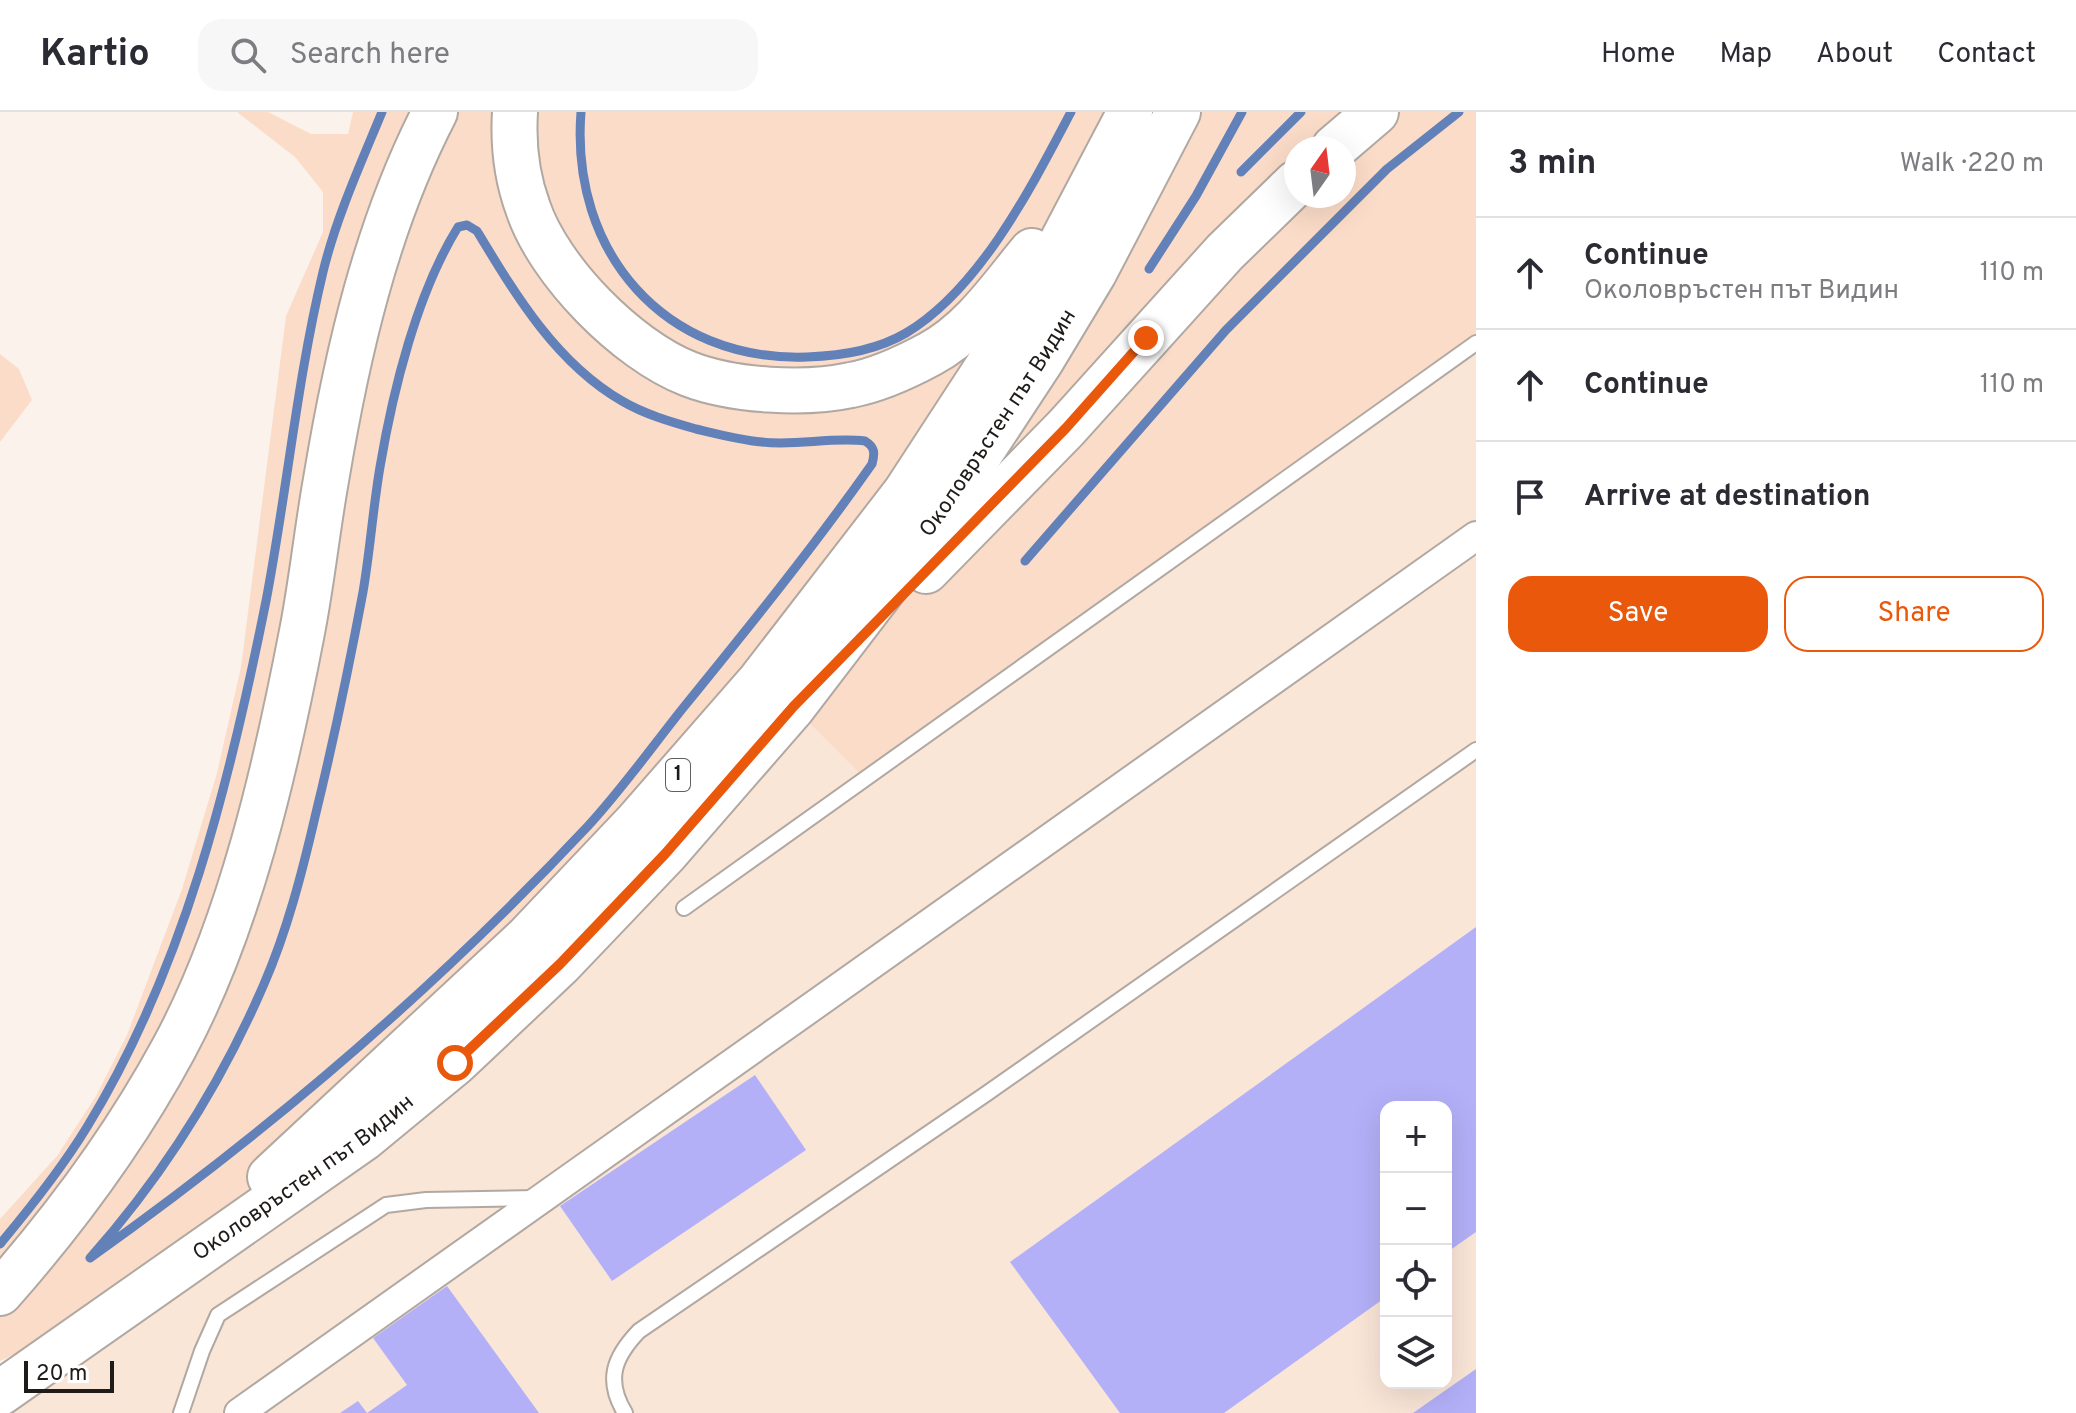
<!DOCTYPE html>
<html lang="en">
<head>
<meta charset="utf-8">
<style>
	body { margin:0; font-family:Overpass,sans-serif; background:#f7f7f7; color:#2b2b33 }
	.controls { position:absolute; right:24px; bottom:24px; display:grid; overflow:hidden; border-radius:16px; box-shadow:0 8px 32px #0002 }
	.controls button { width:72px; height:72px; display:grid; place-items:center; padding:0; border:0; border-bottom:2px solid #e1e1e2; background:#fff; color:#2b2b33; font:40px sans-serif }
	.compass { position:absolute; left:1284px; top:24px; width:72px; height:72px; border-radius:50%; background:#fff; box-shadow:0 8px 32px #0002; rotate:14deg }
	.scale { position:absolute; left:24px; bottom:20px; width:90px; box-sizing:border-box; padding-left:8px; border:4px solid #1e1b19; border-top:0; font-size:22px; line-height:28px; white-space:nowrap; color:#1e1b19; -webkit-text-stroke:6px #fff; paint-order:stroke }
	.stop { position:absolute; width:24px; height:24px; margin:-18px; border:6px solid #ea580c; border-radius:50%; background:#fff }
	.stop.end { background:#ea580c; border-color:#fff; box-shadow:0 2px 8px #0008 }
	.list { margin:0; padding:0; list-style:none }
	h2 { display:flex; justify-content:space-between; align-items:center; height:104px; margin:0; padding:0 32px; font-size:34px }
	h2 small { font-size:26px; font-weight:400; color:#7c7c81 }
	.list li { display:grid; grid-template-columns:52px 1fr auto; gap:24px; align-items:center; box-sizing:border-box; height:112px; padding:0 32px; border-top:2px solid #e1e1e2 }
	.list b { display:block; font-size:30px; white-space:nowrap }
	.list p { margin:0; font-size:26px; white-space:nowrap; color:#7c7c81 }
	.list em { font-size:26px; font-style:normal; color:#7c7c81 }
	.actions { display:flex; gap:16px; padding:24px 32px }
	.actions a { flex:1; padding:18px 0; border:2px solid #ea580c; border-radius:24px; text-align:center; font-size:28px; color:#ea580c }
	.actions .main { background:#ea580c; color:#fff }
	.icon { flex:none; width:44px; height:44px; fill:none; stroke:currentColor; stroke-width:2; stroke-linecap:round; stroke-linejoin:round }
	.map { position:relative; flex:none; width:1476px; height:1301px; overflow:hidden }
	header { display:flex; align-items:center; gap:48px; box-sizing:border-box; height:112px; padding:0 40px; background:#fff; border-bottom:2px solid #e1e1e2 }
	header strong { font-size:38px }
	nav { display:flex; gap:44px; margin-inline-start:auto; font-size:28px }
	.search { width:560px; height:72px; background:#f7f7f7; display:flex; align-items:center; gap:20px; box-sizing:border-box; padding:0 28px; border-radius:24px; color:#7c7c81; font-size:30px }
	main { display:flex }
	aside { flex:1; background:#fff }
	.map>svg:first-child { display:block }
</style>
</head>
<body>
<header>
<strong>Kartio</strong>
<div class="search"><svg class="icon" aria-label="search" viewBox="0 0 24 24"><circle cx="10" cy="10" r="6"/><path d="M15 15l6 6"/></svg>Search here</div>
<nav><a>Home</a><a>Map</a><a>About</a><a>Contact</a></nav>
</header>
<main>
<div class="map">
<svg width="1476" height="1301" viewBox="0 0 1476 1301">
	<rect width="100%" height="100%" fill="#fcf2ec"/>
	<path fill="#fae6d7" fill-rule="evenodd" d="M1476,231V1301H0L793,595L864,666ZM1386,995H1446V1271H1386Z"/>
	<g fill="#fbdcc8" fill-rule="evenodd">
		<polygon points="237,0 268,0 311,22 348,22 353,0 1130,0 1057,139 636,711 149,1179 0,1249 0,1107 57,1044 96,984 127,923 182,777 217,661 241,555 286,204 323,120 323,80 295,45"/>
		<path d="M1178,0H1476V231L865,667L793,595ZM1296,36H1344V84H1296Z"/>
		<polygon points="0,242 19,257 32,288 0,330"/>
	</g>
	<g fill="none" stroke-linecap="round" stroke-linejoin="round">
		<g stroke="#6381b9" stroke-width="9">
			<path d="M581,0C570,140 664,250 807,245C840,244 877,238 906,221C980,177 1032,74 1071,0"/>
			<polyline points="1241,60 1301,0"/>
			<path d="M467,113L477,119C515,182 556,251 622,289C644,302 671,310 696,317C717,322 740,328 762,330C796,334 831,325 865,329C875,335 875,341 872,352C813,436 748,516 683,596C652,635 622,677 588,714C438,874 269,1019 90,1146C162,1065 221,972 264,872C287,819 302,761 315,705C333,631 349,555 363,480C370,439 373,396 380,355C393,278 417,181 458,115Z"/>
			<polyline points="1149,157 1196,84 1242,0"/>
			<polyline points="1025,449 1226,218 1387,57 1459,0"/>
			<path d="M0,1132C31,1095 62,1056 87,1015C184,857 230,669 266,489C287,379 297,268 323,160C336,106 361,51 382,0"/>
		</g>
	</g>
	<g fill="#b3b0f8">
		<polygon points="1476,815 1476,1120 1446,1141 1446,995 1386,995 1386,1185 1224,1301 1120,1301 1010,1150"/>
		<polygon points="755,963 806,1038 612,1169 560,1094"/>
		<polygon points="447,1174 539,1301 367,1301 407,1273 373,1226"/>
		<polygon points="1476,1257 1476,1301 1413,1301"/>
		<polygon points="358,1289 367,1301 340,1301"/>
	</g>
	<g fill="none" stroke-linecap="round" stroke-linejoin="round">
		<defs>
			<g id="service">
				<polyline points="684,796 1476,231"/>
				<polyline points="181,1301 202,1239 218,1203 386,1093 426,1088 536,1086"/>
				<path d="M625,1301C605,1268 614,1245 639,1219L986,982L1476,638"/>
			</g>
			<polyline id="minor" points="239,1301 1476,424"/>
			<g id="primary">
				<path d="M515,0C513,32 517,66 528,96C549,159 627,238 689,262C733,279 805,283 851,273C878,268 906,255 930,242C973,219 1001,176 1032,139"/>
				<polyline points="1334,36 1376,0"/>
				<polyline points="926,459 1066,316 1225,140 1296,71"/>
				<polyline points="270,1065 528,825 636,711 760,569 905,381 1006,226 1057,139 1130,0"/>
				<path d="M0,1181C67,1105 126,1025 174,936C240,814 276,655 302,520C312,469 317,418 326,368C347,242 376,114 435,0"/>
				<path id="s1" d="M0,1281L364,1026L455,951L560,852L665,742L793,595L939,404L1041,249L1094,161L1178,0"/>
			</g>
		</defs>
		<use href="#service" stroke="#b1a8a2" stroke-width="18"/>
		<use href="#minor" stroke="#b1a8a2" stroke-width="32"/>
		<use href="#primary" stroke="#b1a8a2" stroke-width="48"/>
		<use href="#service" stroke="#fff" stroke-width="14"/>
		<use href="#minor" stroke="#fff" stroke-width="28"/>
		<use href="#primary" stroke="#fff" stroke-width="44"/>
	</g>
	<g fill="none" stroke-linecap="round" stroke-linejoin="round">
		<polyline stroke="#ea580c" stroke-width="10" points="455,951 560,852 665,742 793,595 1066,316 1146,226"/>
	</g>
	<g text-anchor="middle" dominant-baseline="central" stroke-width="6" stroke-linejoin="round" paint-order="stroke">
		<rect fill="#fff" stroke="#625f5e" stroke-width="2" x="666" y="647" width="24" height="32" rx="6"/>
		<g font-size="20" font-weight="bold" fill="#1e1b19">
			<text x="678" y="663">1</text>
		</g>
		<g font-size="22" fill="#1e1b19" stroke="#fff">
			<text stroke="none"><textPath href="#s1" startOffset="1404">Околовръстен път Видин</textPath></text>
			<text stroke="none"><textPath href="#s1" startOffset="372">Околовръстен път Видин</textPath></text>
		</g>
	</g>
</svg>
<div class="controls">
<button>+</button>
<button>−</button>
<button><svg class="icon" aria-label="locate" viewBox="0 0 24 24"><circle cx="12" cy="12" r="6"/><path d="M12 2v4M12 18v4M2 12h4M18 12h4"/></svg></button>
<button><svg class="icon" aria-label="layers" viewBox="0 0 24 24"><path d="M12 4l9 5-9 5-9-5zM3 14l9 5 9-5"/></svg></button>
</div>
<svg class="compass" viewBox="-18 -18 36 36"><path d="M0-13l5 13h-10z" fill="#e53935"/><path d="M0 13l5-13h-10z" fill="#7c7c81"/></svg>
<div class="scale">20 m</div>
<div class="stop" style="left:455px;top:951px"></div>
<div class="stop end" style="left:1146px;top:226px"></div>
</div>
<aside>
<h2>3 min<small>Walk · 220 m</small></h2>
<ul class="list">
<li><svg class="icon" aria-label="ahead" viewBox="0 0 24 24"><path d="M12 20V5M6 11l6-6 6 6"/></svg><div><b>Continue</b><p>Околовръстен път Видин</p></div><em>110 m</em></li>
<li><svg class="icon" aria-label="ahead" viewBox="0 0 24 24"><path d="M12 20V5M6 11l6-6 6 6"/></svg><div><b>Continue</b></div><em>110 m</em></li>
<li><svg class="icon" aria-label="arrive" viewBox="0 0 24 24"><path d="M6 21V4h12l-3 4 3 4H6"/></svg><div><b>Arrive at destination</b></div></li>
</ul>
<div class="actions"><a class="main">Save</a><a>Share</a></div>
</aside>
</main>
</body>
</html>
